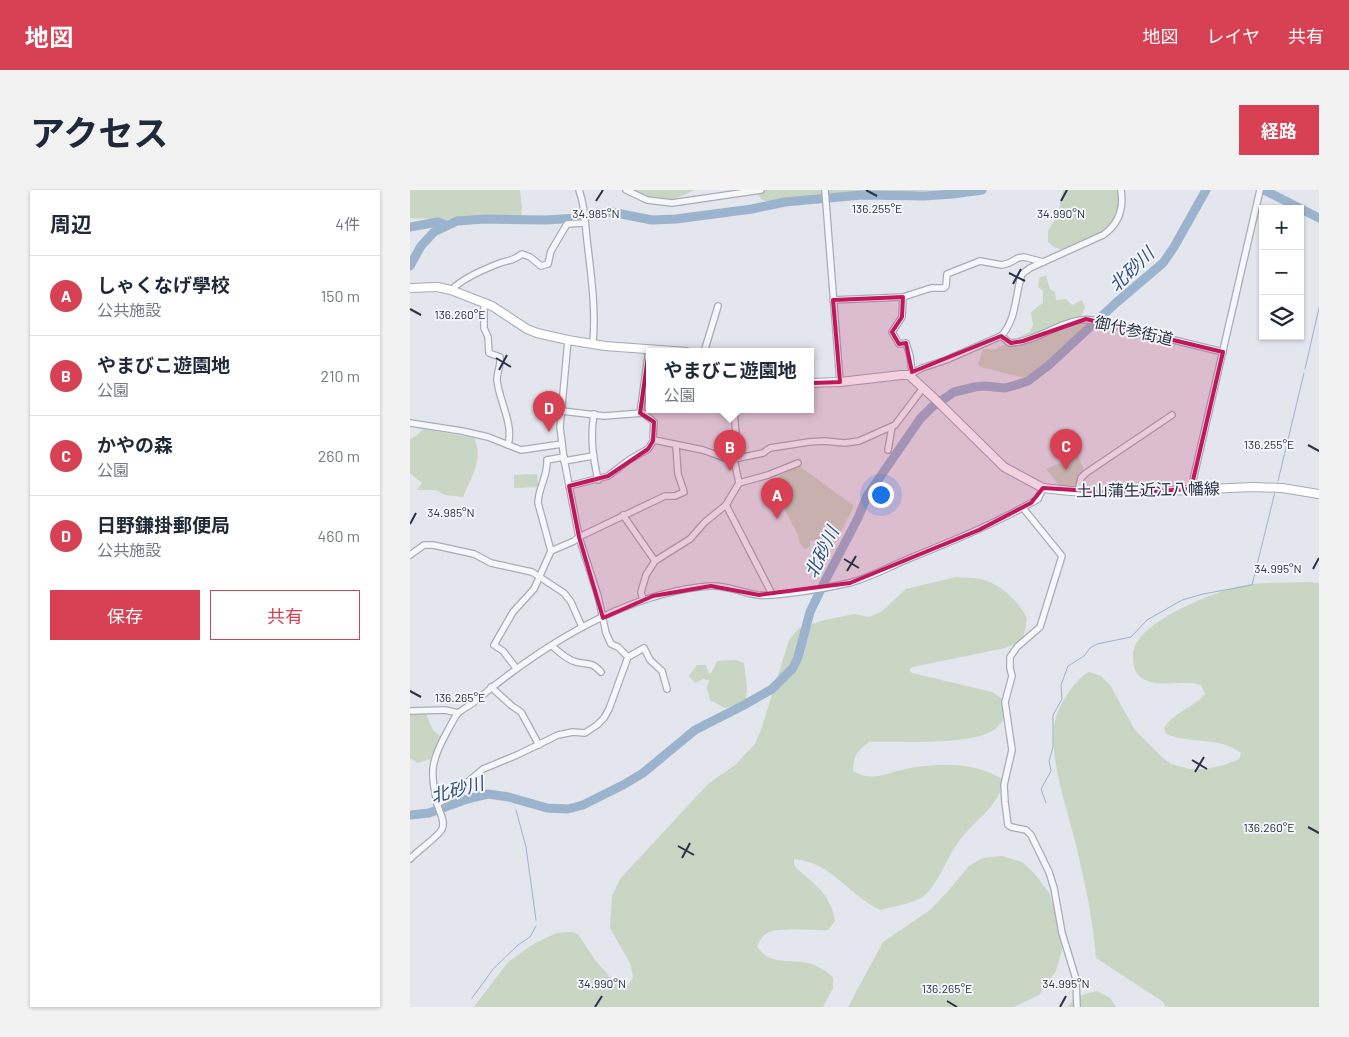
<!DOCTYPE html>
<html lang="ja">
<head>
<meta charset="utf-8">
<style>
	body { margin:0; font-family:Barlow,"Noto Sans JP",sans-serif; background:#f2f2f3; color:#1f2937 }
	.controls { position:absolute; right:15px; top:15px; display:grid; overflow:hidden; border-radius:0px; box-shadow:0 1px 4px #0004 }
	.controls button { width:45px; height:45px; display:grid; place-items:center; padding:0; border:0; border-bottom:1px solid #e0e1e3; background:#fff; color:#1f2937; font:25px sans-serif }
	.you { position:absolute; left:470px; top:304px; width:18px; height:18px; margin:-12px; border:4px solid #fff; border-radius:50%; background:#1a73e8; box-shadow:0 0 0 8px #1a73e833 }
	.badge { display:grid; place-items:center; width:32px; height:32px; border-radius:50%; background:#d84153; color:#fff; font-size:16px; font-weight:700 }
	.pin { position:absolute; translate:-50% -41px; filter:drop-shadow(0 1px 2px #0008) }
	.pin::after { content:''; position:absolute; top:26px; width:18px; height:15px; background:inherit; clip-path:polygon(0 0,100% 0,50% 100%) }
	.popup { position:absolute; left:236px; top:158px; width:168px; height:65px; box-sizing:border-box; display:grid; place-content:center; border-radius:0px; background:#fff; filter:drop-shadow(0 1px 4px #0005); font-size:16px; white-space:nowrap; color:#747a83 }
	.popup b { font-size:19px; color:#1f2937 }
	.popup::after { content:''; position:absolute; left:50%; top:100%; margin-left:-10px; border:10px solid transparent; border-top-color:#fff }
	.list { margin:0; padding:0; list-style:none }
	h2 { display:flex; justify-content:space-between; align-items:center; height:65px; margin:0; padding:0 20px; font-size:21px }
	h2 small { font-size:16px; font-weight:400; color:#747a83 }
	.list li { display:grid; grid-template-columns:32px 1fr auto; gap:15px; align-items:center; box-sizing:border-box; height:80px; padding:0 20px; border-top:1px solid #e0e1e3 }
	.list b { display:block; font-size:19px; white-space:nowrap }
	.list p { margin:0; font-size:16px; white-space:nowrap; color:#747a83 }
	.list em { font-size:16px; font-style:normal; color:#747a83 }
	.actions { display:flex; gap:10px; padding:15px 20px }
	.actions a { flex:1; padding:11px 0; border:1px solid #d84153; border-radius:0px; text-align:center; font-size:18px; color:#d84153 }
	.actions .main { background:#d84153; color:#fff }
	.icon { flex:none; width:28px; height:28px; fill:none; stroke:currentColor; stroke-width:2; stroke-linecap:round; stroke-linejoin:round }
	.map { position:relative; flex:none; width:909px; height:817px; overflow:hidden; border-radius:0px }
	header { display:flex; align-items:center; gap:30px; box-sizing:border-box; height:70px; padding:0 25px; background:#d84153; color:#fff }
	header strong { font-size:24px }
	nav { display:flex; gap:28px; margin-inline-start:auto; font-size:18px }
	.intro { display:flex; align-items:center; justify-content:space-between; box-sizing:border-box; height:120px; padding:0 30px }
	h1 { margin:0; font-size:35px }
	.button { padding:12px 22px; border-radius:0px; background:#d84153; color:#fff; font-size:18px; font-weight:700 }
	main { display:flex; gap:30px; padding:0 30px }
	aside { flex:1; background:#fff; border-radius:0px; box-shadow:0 1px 4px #0004 }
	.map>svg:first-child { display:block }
</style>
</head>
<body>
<header>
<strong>地図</strong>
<nav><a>地図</a><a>レイヤ</a><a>共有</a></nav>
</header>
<div class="intro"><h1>アクセス</h1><a class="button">経路</a></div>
<main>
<aside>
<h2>周辺<small>4件</small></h2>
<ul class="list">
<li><span class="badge">A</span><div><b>しゃくなげ學校</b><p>公共施設</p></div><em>150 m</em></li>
<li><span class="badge">B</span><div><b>やまびこ遊園地</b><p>公園</p></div><em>210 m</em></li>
<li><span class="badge">C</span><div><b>かやの森</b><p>公園</p></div><em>260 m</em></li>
<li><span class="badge">D</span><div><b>日野鎌掛郵便局</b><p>公共施設</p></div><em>460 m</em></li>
</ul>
<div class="actions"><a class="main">保存</a><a>共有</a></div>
</aside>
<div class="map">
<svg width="909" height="817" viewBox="0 0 909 817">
	<rect width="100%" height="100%" fill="#e3e6ec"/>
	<g fill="#c8d6c3">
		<polygon points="0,0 110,0 112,19 110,33 0,28"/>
		<path d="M214,0H284C251,17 248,13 214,0Z"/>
		<polygon points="345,0 526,0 359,12 352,10"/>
		<path d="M653,0H708C712,10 707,33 698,40C690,47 665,56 654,60L644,57L638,52V41L648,24Z"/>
		<polygon points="636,86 640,99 645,102 646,110 656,109 662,115 672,110 675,117 671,127 678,134 643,170 619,189 571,177 568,174 573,159 585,159 620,142 623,135 621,122 633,113 633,101 628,97 630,87"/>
		<path d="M13,239L64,248C74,268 61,288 53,307L35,305L26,300H7L12,293L0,283V249L6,246Z"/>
		<polygon points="656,261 663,264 668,265 674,281 670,288 668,296 651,298 636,279 650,273 650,266"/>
		<polygon points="388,275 443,315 443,318 426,352 410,350 400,351 400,357 394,359 390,353 388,345 361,293 367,291 366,288"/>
		<polygon points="127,284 128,297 104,298 104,285"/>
		<path d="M546,387C553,388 562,387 570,389C591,394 607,410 617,428C614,448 615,450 595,458L502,477L499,480L502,483L582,502L594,510L600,516C596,524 593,533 585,539C563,556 489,551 459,552C446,562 444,565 443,581C463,593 478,582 500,578C533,573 564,572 594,590C588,619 563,630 547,654C536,669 527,698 511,708C503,713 481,717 471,720C439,706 422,672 384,669V673L386,678C405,694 421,705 425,731L418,740C405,741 367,737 357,743C352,746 350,751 347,756C359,777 383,768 402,774C410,777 417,782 423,787V798L413,817H64L98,772L125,753L147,743L161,742L168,744L185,770L206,794L217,796L223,788L221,775L200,738L202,706L210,689L298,594L325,575L345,554L351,540L379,450L389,438L415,430L445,424L459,427L471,422L496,399Z"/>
		<path d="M899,392L909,393V817H756L752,811L686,768C683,728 674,689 665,651C657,619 636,559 646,527C649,515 667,487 679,482L691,486L700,495L725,540L752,567L761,574L780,579H796L814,575L829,569L831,563C810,546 779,554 756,544L754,538C765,521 783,518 795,504L791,495C772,488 749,500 732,488C724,483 723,474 723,465C723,431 815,397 842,394C861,392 881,393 899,392Z"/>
		<polygon points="325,470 334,473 337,497 336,511 315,518 300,510 297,498 299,490 293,489 285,493 279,486 287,475 296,475 299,484 302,482 307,471"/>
		<polygon points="0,523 16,524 23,540 31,547 20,569 8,573 0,568"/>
		<polygon points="592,666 612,672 624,683 640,704 649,738 652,760 646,781 629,805 604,817 438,817 473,752 520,720 540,699 559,676 573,668"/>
		<path d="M687,801L700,808L706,817H658C662,807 678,803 687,801Z"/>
	</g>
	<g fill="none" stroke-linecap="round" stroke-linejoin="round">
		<g stroke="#9cb3ce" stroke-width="1">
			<polyline points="895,179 909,118"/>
			<polyline points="868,291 894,183"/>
			<polyline points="109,612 109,609"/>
			<polyline points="636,613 631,599 641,581 639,571 643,557 643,525 652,509 651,495 658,476 674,466 680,458 687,454 721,447 737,430 772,410 793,404 842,395 865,302"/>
			<polyline points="106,620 116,657 126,730"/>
			<polyline points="62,808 84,778 108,755 120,747 126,736"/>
		</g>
		<g stroke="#9cb3ce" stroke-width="9">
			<polyline points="854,0 909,28"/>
			<polyline points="0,37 28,32 36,35"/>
			<polyline points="0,76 11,56 24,42 47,31 75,29 136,30 167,28 187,23 201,22 242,30 266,29 342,19 375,12 452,5 514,6 543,4 572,0"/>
			<polyline points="0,625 19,623 57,609 78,604 99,607 137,618 158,619 173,615 213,595 233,583 285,540 334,515 362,499 383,478 388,467 400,422 415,391 448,328 457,306 510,229 522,217 544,202 565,197 574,196 595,198 606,195 618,191 639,175 707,112 753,73 764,57 796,0"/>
		</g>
		<defs>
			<g id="minor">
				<path d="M169,0C175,16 175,33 177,50C181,85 186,117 183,153"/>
				<polyline points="216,0 237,10 262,13 351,0"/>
				<polyline points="415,0 430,192"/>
				<path d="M41,100C55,87 73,80 90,73C99,70 103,71 112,64L120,67L131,76L138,74L141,61L157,34L175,33"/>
				<polyline points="493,107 492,127 482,142 489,154 496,153 500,166 502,183"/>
				<polyline points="423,110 493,107 521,98 534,98 536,96 537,84 570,71 592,75 599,73 608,68 614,67 633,72"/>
				<path d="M74,113V138L78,147L79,163L90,167C91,175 87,182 87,190C89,211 104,234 98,255"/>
				<path d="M591,146C607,130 605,103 612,84L620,78L693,45C709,34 714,19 711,0"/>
				<polyline points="158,150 150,237 154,269 169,347 188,406 196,443 201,454 208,457 218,467"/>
				<polyline points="294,162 308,116"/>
				<path d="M499,185L512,178L536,170L591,146L600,153C628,152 657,126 682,130L813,162"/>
				<polyline points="152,221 194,226 233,223 244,232 243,247 244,250 238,259 219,270 198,286 159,296"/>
				<polyline points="230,223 239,160"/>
				<path d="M184,224C180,248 183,267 188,290"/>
				<polyline points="0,233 52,241 78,247 111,260 152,254"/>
				<polyline points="244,250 293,260 315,268 324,269 353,263 360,258 399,252 414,251 435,253 449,251 485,235 513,198"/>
				<polyline points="478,260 482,237"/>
				<polyline points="154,271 183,266"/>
				<polyline points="329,293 358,285 388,273"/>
				<polyline points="781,299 850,0"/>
				<polyline points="668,301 671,288 676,283 762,225"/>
				<polyline points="316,315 362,404"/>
				<polyline points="613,318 652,366 630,437 607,457 600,467 600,478 602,486 595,512 602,560 594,595 595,612 598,635 601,637 616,640 621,645 639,682 644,698 652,743 666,789 667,817"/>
				<polyline points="213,325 245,371"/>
				<path d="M141,361L128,313C128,298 138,286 137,270L154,267"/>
				<polyline points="0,365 14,355 23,355 64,364 81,373 122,382 154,403 161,412 172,437"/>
				<polyline points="233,410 231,402 236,385 245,371 280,349 295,332 316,315 329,293 324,269 326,245 324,220"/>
				<path d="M142,456C149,462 157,470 166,472C178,475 181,471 191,482"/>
				<polyline points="106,478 93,461 84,455 103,422 124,399 141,361 164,351 169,347 255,306 265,306 274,302 268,284 266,256"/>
				<polyline points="81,497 102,516 111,522 129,555"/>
				<polyline points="0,521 35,520 48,523"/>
				<polyline points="27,614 41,606 73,579 107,565 148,545 163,542 175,543 187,535 194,528 199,519 218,467 234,458 240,470 252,481 257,499"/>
				<path d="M0,669C7,661 29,646 32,639C36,630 28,621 27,612C19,580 22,569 38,540C41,535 44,528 48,523C53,519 59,516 64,512C129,458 215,402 301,396C317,395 332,403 348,405C368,407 417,398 439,393C459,388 479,377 498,369C540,352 582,335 621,313L628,309L633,298"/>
			</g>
			<g id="major">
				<polyline points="0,98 27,97 41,100 82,116 117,139 127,143 158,150 195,156 277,162"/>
				<polyline points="400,193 430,192 491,185 499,185 525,209 594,277 633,298 660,301 712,303 843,297 872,298 909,304"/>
			</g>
		</defs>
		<use href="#minor" stroke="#a7adb7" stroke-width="8"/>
		<use href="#major" stroke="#a1aab9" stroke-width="10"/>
		<use href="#minor" stroke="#f6f7fa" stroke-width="5.5"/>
		<use href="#major" stroke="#fff" stroke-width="8"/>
	</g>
	<path fill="#c2185b" fill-opacity="0.2" stroke="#c2185b" stroke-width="4" stroke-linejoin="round" d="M493,107L492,127L482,142L489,154L496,153L502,182L591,146L601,153L613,151L676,129L813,162L781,299L712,303L633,298L621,313L569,340L440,393L349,405L301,396L243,406L193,428L169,347L159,296L198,286L238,259L243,251L244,232L230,223L239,160L336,170L402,193L430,192L423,110Z"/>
	<path fill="none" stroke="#293346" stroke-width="2" d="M456,0L467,6M186,11L193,0M651,11L657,0M599,83L615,91M603,94L611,79M0,119L11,125M86,168L101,177M89,180L97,165M898,255L909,261M0,334L6,323M434,369L449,378M903,379L909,368M437,381L446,366M0,501L11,507M782,570L797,579M785,582L794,567M898,637L909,643M268,656L284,665M272,668L280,653M537,811L547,817M185,817L192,806M650,817L656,806"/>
	<g text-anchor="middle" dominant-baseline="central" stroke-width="4" stroke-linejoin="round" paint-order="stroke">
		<g font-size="16" fill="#293346" stroke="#f3f5f9">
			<text transform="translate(724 140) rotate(13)">御代参街道</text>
			<text transform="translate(738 299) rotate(-1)">土山蒲生近江八幡線</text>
		</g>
		<g font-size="18" font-style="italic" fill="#30507d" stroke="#f3f5f9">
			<text transform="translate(721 79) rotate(-44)">北砂川</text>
			<text transform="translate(411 362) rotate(-64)">北砂川</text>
			<text transform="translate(47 599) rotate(-15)">北砂川</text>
		</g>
	</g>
	<g font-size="12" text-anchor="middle" fill="#293346" stroke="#f3f5f9" stroke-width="4" stroke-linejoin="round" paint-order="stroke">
		<text x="467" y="23">136.255°E</text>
		<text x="186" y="28">34.985°N</text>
		<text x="651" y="28">34.990°N</text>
		<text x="50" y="129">136.260°E</text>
		<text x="859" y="259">136.255°E</text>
		<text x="41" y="327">34.985°N</text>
		<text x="868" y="383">34.995°N</text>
		<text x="50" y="512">136.265°E</text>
		<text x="859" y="642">136.260°E</text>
		<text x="192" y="798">34.990°N</text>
		<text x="656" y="798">34.995°N</text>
		<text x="537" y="803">136.265°E</text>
	</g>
</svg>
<div class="controls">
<button>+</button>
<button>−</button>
<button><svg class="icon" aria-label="layers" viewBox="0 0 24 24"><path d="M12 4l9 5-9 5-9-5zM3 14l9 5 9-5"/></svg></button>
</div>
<div class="you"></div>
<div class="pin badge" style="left:367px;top:329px">A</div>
<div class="pin badge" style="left:320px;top:281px">B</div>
<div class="popup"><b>やまびこ遊園地</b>公園</div>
<div class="pin badge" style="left:656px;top:280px">C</div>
<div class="pin badge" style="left:139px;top:242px">D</div>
</div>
</main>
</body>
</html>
